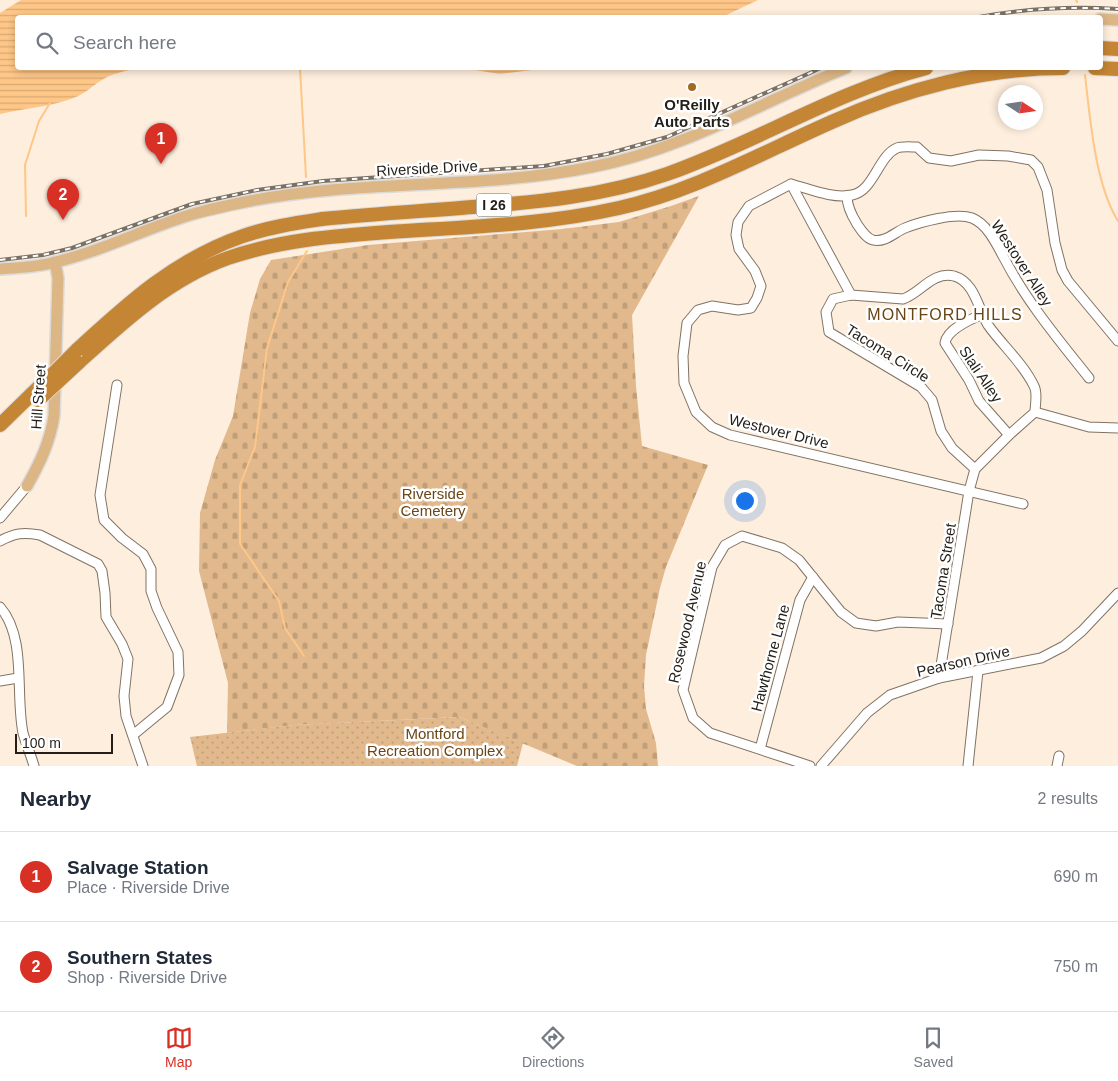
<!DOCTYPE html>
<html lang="en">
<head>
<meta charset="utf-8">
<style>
	body { margin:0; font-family:Helvetica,sans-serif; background:#f6f6f7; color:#1f2937 }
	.compass { position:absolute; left:998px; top:85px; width:45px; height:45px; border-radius:50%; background:#fff; box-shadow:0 2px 8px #0003; rotate:102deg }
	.scale { position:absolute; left:15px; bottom:12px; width:98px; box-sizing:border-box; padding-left:5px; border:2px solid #231e17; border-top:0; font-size:14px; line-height:18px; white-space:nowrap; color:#231e17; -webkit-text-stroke:4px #fff; paint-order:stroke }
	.you { position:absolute; left:744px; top:500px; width:18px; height:18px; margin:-12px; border:4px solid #fff; border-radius:50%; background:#1a73e8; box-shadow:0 0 0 8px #1a73e833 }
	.badge { display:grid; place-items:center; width:32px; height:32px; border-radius:50%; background:#d93025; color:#fff; font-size:16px; font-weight:700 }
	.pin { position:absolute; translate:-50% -41px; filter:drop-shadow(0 1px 2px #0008) }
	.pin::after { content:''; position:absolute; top:26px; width:18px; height:15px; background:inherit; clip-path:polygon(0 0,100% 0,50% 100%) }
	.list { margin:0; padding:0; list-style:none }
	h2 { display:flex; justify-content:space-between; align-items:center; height:65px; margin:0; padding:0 20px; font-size:21px }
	h2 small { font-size:16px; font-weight:400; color:#747a83 }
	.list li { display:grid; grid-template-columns:32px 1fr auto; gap:15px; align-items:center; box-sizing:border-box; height:90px; padding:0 20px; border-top:1px solid #e0e1e3 }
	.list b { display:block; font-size:19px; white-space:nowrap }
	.list p { margin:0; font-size:16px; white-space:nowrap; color:#747a83 }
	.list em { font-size:16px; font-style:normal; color:#747a83 }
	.icon { flex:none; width:28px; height:28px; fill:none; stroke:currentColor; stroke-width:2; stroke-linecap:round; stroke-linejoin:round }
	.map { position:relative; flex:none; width:1118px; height:766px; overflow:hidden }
	.search { position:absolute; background:#fff; box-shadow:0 2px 8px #0003; left:15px; right:15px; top:15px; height:55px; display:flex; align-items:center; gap:12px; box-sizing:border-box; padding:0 18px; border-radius:5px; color:#747a83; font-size:19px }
	.sheet { height:245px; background:#fff }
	nav { display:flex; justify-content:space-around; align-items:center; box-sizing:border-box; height:70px; border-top:1px solid #e0e1e3; background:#fff; font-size:14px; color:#747a83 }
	nav a { display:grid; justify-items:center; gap:2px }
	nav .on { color:#d93025 }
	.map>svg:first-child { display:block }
</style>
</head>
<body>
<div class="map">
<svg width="1118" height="766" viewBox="0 0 1118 766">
	<defs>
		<pattern id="cemetery-stones" width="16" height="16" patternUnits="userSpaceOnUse" patternTransform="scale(1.25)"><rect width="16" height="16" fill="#e1b98d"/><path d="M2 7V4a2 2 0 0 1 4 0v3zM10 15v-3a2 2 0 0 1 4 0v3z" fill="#c19f79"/></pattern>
		<pattern id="park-dots" width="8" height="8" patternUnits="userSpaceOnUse" patternTransform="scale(1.25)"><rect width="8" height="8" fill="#e1b98d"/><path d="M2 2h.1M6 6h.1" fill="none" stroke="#c19f79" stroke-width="1.8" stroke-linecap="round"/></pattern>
		<pattern id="water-rules" width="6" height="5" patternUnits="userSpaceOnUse" patternTransform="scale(1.25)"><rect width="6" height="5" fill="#fec687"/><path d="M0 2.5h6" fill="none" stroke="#d9aa74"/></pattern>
	</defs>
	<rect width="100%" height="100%" fill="#feeedd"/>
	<polygon fill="url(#cemetery-stones)" points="699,196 632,315 636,386 642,446 708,465 666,567 660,588 646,655 644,686 646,709 656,743 658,766 577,766 459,717 295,725 227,733 228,683 199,571 200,513 215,460 233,416 250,313 260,279 271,260 368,245 562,229 619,222 671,206"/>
	<polygon fill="url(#park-dots)" points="459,717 523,743 517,766 197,766 190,737 294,725"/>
	<g fill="url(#water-rules)">
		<path d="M21,0H758L720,18H18V68H138C126,71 113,73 102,80C93,85 86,93 76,97C52,107 25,108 0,114V13Z"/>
		<polygon points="462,68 549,68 500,74"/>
	</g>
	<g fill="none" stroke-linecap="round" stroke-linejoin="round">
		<g stroke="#fec687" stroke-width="2">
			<polyline points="1076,0 1077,2"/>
			<polyline points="300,68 306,177"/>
			<path d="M1085,75C1090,118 1095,184 1118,221"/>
			<polyline points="26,216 25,165 39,121 50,103"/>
			<polyline points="304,656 285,628 279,601 240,544 240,485 255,447 267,348 288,282 307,251"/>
		</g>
		<defs>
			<g id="minor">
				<polyline points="791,184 851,295"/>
				<path d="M847,196C847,206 852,216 857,224C861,230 866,238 873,240C885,243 895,232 905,228C920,222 956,212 972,218C987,224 996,243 1003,256C1026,301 1058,339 1089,378"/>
				<path d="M983,314C971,319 947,329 945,343L969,380L979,401L1009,435"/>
				<polyline points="117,385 100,495 104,520 122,538 143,554 151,569 151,591 157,608 178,652 179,675 167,707 133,735"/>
				<polyline points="1035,412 1089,427 1118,428"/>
				<path d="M1023,504L730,435L712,427L696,412L684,383L683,356L687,323L698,310L712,306L738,310L751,308L757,298L761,286L755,271L739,249L736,235L738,222L749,206L791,184C810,189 832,199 852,195C874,191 878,156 897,148C902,146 912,147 917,147L929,158L951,161L979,155L1008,156L1031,160L1038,167L1047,190L1055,243L1062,270L1068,281L1118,341"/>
				<polyline points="0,518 27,486"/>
				<path d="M0,541C15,533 23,532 40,535L98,564L102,571L105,593L106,617L122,644L128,659L124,696L126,716L143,766"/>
				<path d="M0,607C27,638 15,694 23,733C26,744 31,755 34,766"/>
				<path d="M939,678L969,491L975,469L1009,435L1035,412C1035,405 1038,393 1034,386C1023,363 1002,345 988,325C978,309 975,282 954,276C932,271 921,293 903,299L851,295L833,299L826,312L829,332L921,387L932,400L941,431L952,448L975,469"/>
				<polyline points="0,681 18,678"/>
				<polyline points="760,749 800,600 813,577"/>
				<polyline points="810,766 710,733 693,718 683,690 712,567 725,545 742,536 782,548 799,560 841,612 856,623 876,626 898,622 948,624"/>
				<polyline points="821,766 867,713 890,695 939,678 1041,658 1064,646 1082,631 1118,593"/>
				<polyline points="968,766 978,671"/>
				<polyline points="1057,766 1059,756"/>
			</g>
			<g id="major">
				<polyline points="1100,19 1118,20"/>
				<path d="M0,269C18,268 35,267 52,263C100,252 144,229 190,215C210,209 230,205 250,201C363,179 479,190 592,167C682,150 762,102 846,68"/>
				<path d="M27,486C40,463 50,442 54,416L58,278L55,262"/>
			</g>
			<g id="highway">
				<polyline points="1100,48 1118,49"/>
				<polyline points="1095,68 1118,69"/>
				<path d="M77,350C128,303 176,259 243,236C269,227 296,223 322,219C372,214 423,211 473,207C539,202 604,196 667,174C755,143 835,92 926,68"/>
				<path d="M78,363C123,322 169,279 228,258C280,240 334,236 389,232C465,227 544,225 619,208C695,191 763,152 834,121C905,89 985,68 1063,68"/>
				<polyline points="0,425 41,385"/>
			</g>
		</defs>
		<use href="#minor" stroke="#817364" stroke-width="11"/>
		<use href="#major" stroke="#dcdbda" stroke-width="14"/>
		<use href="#highway" stroke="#dcdbda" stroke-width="16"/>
		<use href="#minor" stroke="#fff" stroke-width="9"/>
		<use href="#major" stroke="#dcb685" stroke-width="11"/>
		<use href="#highway" stroke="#c48534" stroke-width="14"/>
		<defs>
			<g id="rail">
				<path d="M973,18C1020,9 1070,6 1118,9"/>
				<polyline points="0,260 43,255 72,248 192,204 257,190 323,181 544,166 607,154 667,137 821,68"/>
			</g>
		</defs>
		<use href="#rail" stroke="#7a7166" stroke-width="4"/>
		<use href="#rail" stroke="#fff" stroke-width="2" stroke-dasharray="5.5" stroke-linecap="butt"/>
		<defs>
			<g id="highway-bridge">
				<polyline points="48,379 77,350"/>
				<polyline points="38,400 78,363"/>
			</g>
		</defs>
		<use href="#highway-bridge" stroke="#dcdbda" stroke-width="16" stroke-linecap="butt"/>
		<use href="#highway-bridge" stroke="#c48534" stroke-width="14"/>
	</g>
	<circle fill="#a26b26" stroke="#fff" stroke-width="2" cx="692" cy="87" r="5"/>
	<g text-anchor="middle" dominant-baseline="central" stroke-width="5" stroke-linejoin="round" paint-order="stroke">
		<rect fill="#fff" stroke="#65625d" stroke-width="1" x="476.5" y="193.5" width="35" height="23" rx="4"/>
		<g font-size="14" font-weight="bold" fill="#231e17">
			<text x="494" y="205">I 26</text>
		</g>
		<g font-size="15" font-weight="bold" fill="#231e17" stroke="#fff">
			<text x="692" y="104">O'Reilly<tspan x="692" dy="17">Auto Parts</tspan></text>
		</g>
		<g font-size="15" fill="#231e17" stroke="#fff">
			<text transform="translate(427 168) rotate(-3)">Riverside Drive</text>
			<text transform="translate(1022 263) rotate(57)">Westover Alley</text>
			<text transform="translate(888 353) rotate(32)">Tacoma Circle</text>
			<text transform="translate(981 374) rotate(56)">Slali Alley</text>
			<text transform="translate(38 397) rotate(-86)">Hill Street</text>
			<text transform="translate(779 431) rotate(14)">Westover Drive</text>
			<text transform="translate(943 571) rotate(-81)">Tacoma Street</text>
			<text transform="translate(687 622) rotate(-77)">Rosewood Avenue</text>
			<text transform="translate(770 658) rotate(-75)">Hawthorne Lane</text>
			<text transform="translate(963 661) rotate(-13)">Pearson Drive</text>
		</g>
		<g font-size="15" fill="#6b4617" stroke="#fff">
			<text x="433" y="493">Riverside<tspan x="433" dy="17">Cemetery</tspan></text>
			<text x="435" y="733">Montford<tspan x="435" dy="17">Recreation Complex</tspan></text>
		</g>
		<g font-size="16" letter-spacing="1" fill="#694414" stroke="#fff">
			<text x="945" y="314">MONTFORD HILLS</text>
		</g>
	</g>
</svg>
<svg class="compass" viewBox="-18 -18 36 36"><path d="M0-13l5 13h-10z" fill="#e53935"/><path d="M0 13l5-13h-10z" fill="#747a83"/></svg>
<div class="scale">100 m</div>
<div class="you"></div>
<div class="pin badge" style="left:161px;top:164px">1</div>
<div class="pin badge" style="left:63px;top:220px">2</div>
<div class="search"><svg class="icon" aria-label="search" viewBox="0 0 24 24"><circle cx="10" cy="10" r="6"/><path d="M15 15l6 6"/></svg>Search here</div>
</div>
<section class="sheet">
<h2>Nearby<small>2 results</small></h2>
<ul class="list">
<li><span class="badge">1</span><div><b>Salvage Station</b><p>Place · Riverside Drive</p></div><em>690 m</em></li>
<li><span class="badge">2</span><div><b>Southern States</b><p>Shop · Riverside Drive</p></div><em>750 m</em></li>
</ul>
</section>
<nav>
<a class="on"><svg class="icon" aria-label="map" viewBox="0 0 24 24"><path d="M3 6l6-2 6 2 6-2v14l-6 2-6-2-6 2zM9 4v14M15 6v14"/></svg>Map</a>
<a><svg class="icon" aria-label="directions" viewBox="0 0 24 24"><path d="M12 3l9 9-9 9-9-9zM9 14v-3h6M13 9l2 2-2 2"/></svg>Directions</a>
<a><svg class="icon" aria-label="saved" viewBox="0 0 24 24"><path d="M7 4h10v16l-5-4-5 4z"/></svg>Saved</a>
</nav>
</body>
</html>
